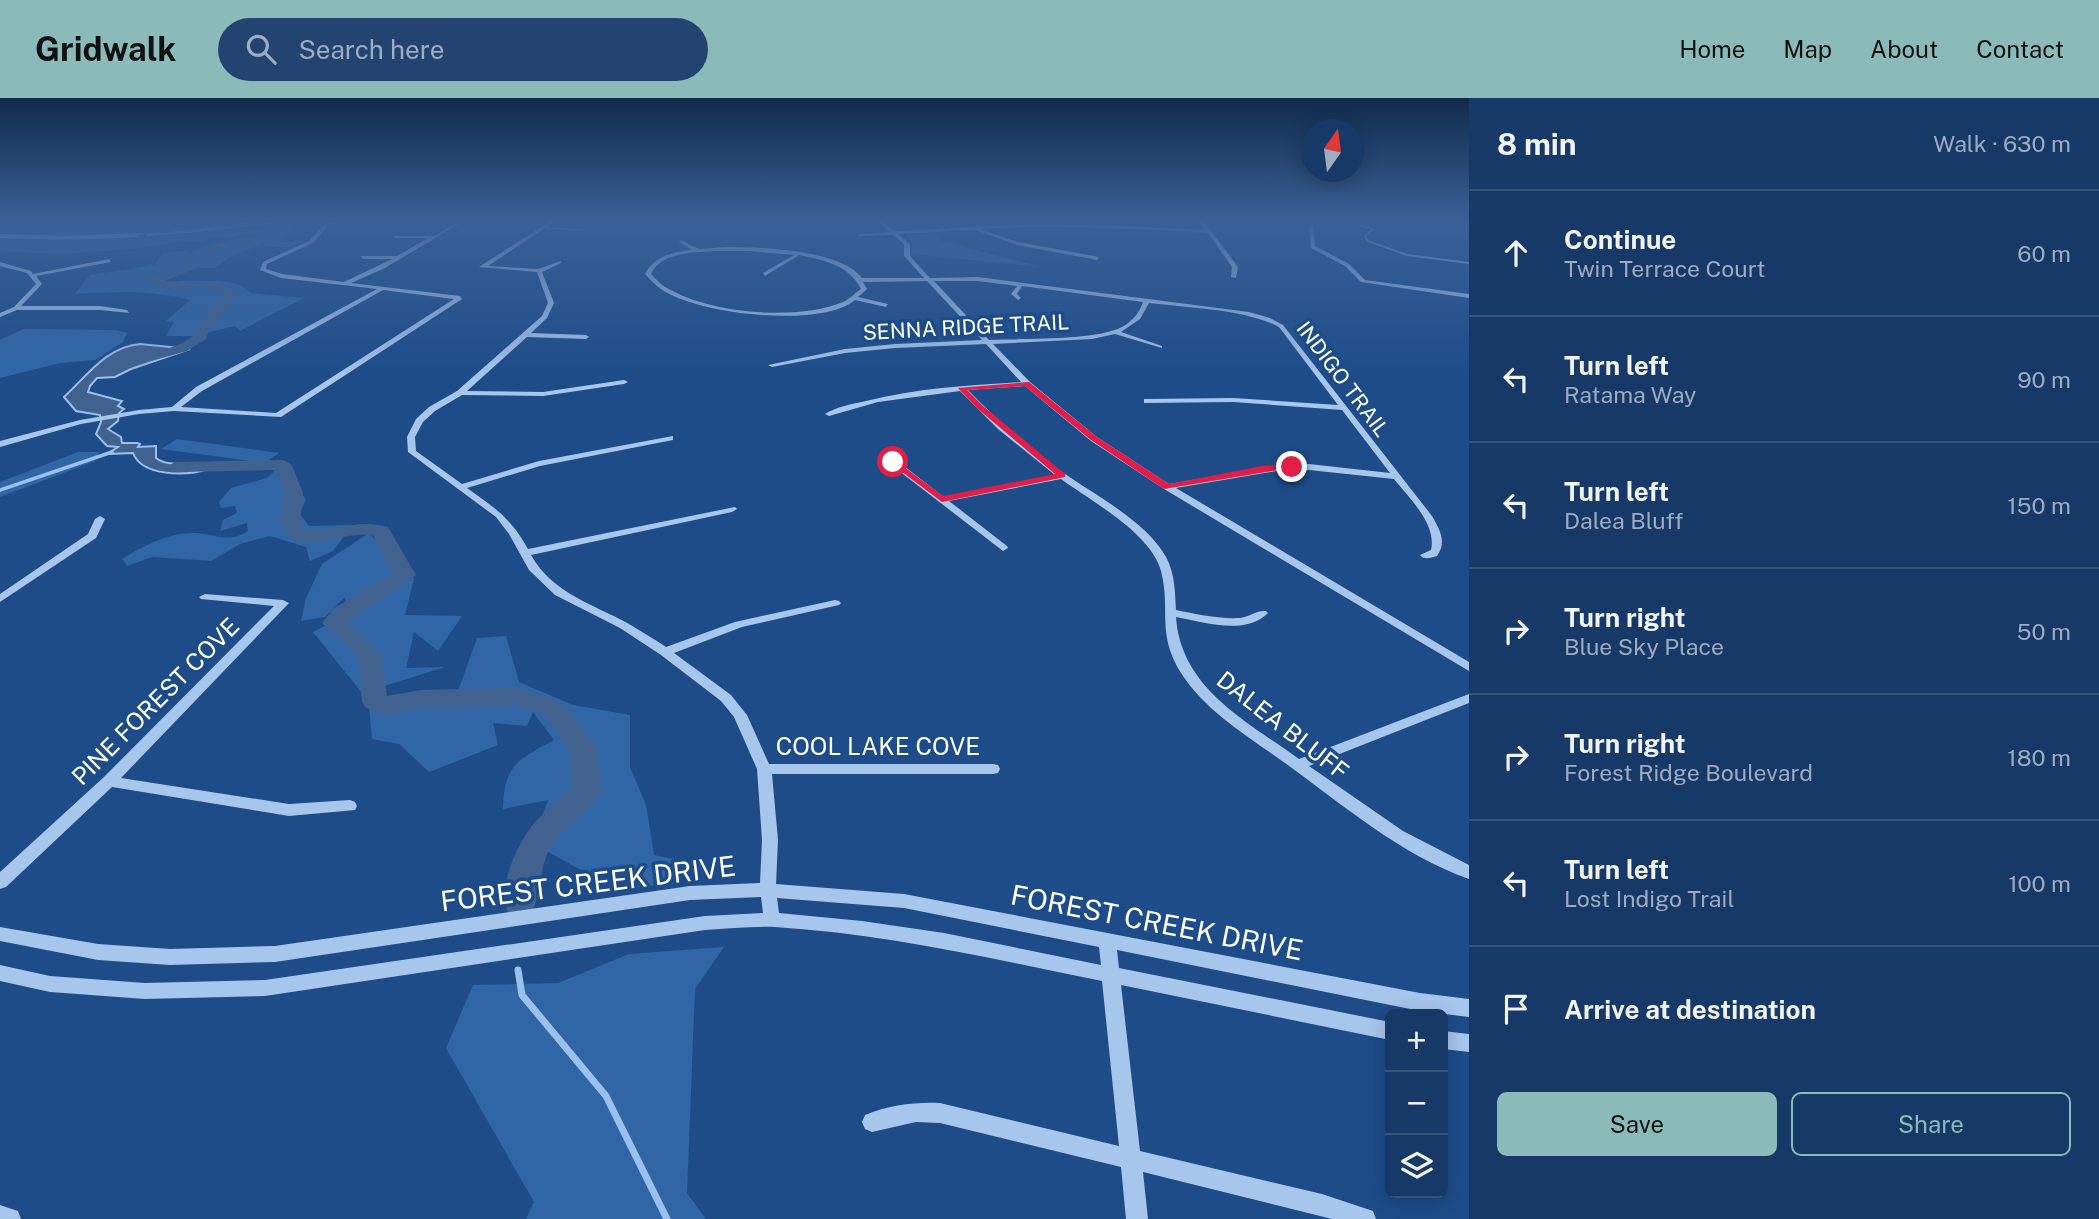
<!DOCTYPE html>
<html lang="en">
<head>
<meta charset="utf-8">
<style>
	body { margin:0; font-family:"Public Sans",sans-serif; background:#234470; color:#f1f3f6 }
	.controls { position:absolute; right:21px; bottom:21px; display:grid; overflow:hidden; border-radius:10px; box-shadow:0 4px 18px #0003 }
	.controls button { width:63px; height:63px; display:grid; place-items:center; padding:0; border:0; border-bottom:2px solid #35537b; background:#163967; color:#f1f3f6; font:35px sans-serif }
	.compass { position:absolute; left:1301px; top:21px; width:63px; height:63px; border-radius:50%; background:#163967; box-shadow:0 4px 18px #0003; rotate:14deg }
	.stop { position:absolute; width:21px; height:21px; margin:-16px; border:5px solid #e11d48; border-radius:50%; background:#fff }
	.stop.end { background:#e11d48; border-color:#fff; box-shadow:0 2px 7px #0008 }
	.list { margin:0; padding:0; list-style:none }
	h2 { display:flex; justify-content:space-between; align-items:center; height:91px; margin:0; padding:0 28px; font-size:30px }
	h2 small { font-size:23px; font-weight:400; color:#9eacc0 }
	.list li { display:grid; grid-template-columns:46px 1fr auto; gap:21px; align-items:center; box-sizing:border-box; height:126px; padding:0 28px; border-top:2px solid #35537b }
	.list b { display:block; font-size:26px; white-space:nowrap }
	.list p { margin:0; font-size:23px; white-space:nowrap; color:#9eacc0 }
	.list em { font-size:23px; font-style:normal; color:#9eacc0 }
	.actions { display:flex; gap:14px; padding:21px 28px }
	.actions a { flex:1; padding:16px 0; border:2px solid #8bbbb9; border-radius:10px; text-align:center; font-size:24px; color:#8bbbb9 }
	.actions .main { background:#8bbbb9; color:#111 }
	.icon { flex:none; width:38px; height:38px; fill:none; stroke:currentColor; stroke-width:2; stroke-linecap:round; stroke-linejoin:round }
	.map { position:relative; flex:none; width:1469px; height:1121px; overflow:hidden }
	header { display:flex; align-items:center; gap:42px; box-sizing:border-box; height:98px; padding:0 35px; background:#8bbbb9; color:#111 }
	header strong { font-size:33px }
	nav { display:flex; gap:38px; margin-inline-start:auto; font-size:24px }
	.search { width:490px; height:63px; background:#234470; display:flex; align-items:center; gap:18px; box-sizing:border-box; padding:0 24px; border-radius:38px; color:#9eacc0; font-size:26px }
	main { display:flex }
	aside { flex:1; background:#163967 }
	.map>svg:first-child { display:block }
</style>
</head>
<body>
<header>
<strong>Gridwalk</strong>
<div class="search"><svg class="icon" aria-label="search" viewBox="0 0 24 24"><circle cx="10" cy="10" r="6"/><path d="M15 15l6 6"/></svg>Search here</div>
<nav><a>Home</a><a>Map</a><a>About</a><a>Contact</a></nav>
</header>
<main>
<div class="map">
<svg width="1469" height="1121" viewBox="0 0 1469 1121">
	<rect width="100%" height="100%" fill="#1d4c89"/>
	<g fill="#3066a6">
		<path d="M0,122H324C285,126 249,136 210,139L207,142L208,144L185,143L142,150L65,156L0,154Z"/>
		<path d="M292,126L288,131L293,132L278,145L305,143C291,152 278,149 263,148L265,145L230,159L214,170H197L164,183C188,188 233,174 251,195L304,200L240,233L235,228L194,238H166L174,224L166,223L190,202C152,192 114,194 75,196L90,177L154,167L163,155L186,153L189,155L201,149L266,138L264,132Z"/>
		<polygon points="938,136 941,143 1041,169 912,156 912,144 906,137"/>
		<polygon points="23,231 115,232 127,235 123,244 95,262 60,265 0,280 0,242"/>
		<polygon points="177,341 279,355 265,365 161,351"/>
		<polygon points="78,354 99,354 95,363 0,399 0,384"/>
		<path d="M278,369L306,401L300,416L309,428L353,427L333,453L310,463L306,449L270,438L240,446L211,463L152,459L127,468L122,461C143,448 169,434 195,435C215,436 229,446 248,433L247,425L220,433L223,422L237,415L235,408L221,410L219,404L231,390L267,380Z"/>
		<polygon points="369,435 414,481 405,517 462,518 438,553 414,534 406,570 445,569 362,595 313,534 353,513 344,500 325,519 301,523 306,500 322,466"/>
		<path d="M506,538L519,584L573,607L630,617V669L646,707L654,757L682,763V784L617,792L532,745L548,702L503,711C504,666 518,662 554,642L533,614L527,628L493,625L498,647L429,674L399,646L372,641L369,608L458,593L477,540Z"/>
		<polygon points="724,849 695,891 687,1095 706,1121 526,1121 534,1104 446,950 473,887 558,885 629,856"/>
	</g>
	<g fill="#41628e" stroke="#9ac1ed" stroke-width="2">
		<path d="M272,122H295C195,135 101,144 0,139V137L63,139L170,135Z"/>
		<path d="M140,246L190,251L131,271L115,279L97,280L90,288L88,294L122,303L118,308L124,311L119,315L118,323L108,331L121,339L122,345H137L140,346L138,349L156,348V360C168,370 193,363 209,368L208,371C187,378 142,379 133,355L107,356L118,349L107,348L96,336L101,324L100,317L76,313L64,299C87,278 106,249 140,246Z"/>
	</g>
	<g fill="none" stroke-linecap="round" stroke-linejoin="round">
		<polyline stroke="#9ac1ed" stroke-width="2" points="1338,122 1373,131 1365,138 1368,143 1407,157 1469,165"/>
		<polyline stroke="#9ac1ed" stroke-width="3.5" points="0,392 112,354"/>
		<polyline stroke="#9ac1ed" stroke-width="7" points="518,872 522,897 606,998 667,1121"/>
		<g fill="#41628e" fill-rule="evenodd">
			<path d="M254,129L282,136L218,151L202,166L163,184C188,183 219,177 238,198L229,210L218,216L222,221L210,230L206,241L187,253L151,263L146,262V256C161,252 182,249 194,237C200,231 199,226 208,220L204,216L206,213L225,199C202,179 171,201 148,186V182L194,162L211,147L262,136L141,145L136,142L139,136H145L147,139Z"/>
			<path d="M283,362L292,367L303,395L300,424L305,432C337,435 355,420 388,429L416,477L347,524L382,556L387,598L421,592L515,590L561,603L597,649L602,692C591,712 570,723 556,741C537,766 544,789 532,814L520,818L508,814C496,789 519,742 536,723C547,711 560,700 572,689L569,651L543,615L515,608L421,610L386,616L366,610L362,604L358,558L322,525L334,510L393,475L373,437C345,434 321,449 292,442L280,424L285,395L276,372L175,374L166,369L175,364Z"/>
		</g>
		<g fill="#a7c6ec" fill-rule="evenodd">
			<path d="M366,122H393L329,127L313,145L267,166L266,171L282,176L344,184L392,161H363L361,158H397L428,140H394L392,138H434L460,122H466L383,171L351,185L460,198L462,201L281,319L174,313L139,316L81,326L0,349V343L80,322L139,312L172,309L196,289L377,191L281,180L260,172L263,164L309,143L326,125ZM383,192L454,201L276,315L181,309L202,293Z"/>
			<path d="M552,122H557L548,129L598,133L544,131L488,168L538,171L561,163V165L542,174L554,205L547,220L531,235L586,237L589,239L586,241L527,239L467,293L543,294L624,282L628,284L624,286L543,298L462,297L435,313L423,324L415,339L416,353L462,386L539,363L673,338V342L540,368L467,390C495,410 511,420 528,451L735,409L737,411L732,414L531,457C552,495 593,506 629,526C641,533 654,541 666,549L735,524L835,502L839,503L841,505L839,507L742,529L674,555L731,597L747,617L769,666H993L998,667L1000,671L998,675L993,676H772L778,742L776,786L904,796L1420,895L1469,901V919L1420,913L1117,852L1119,870L1390,924V942L1121,887L1140,1053L1322,1096L1373,1113L1376,1121H1332L1143,1074L1148,1121H1126L1121,1069L940,1025L916,1024L872,1034L865,1031L862,1024L865,1017C889,1007 915,1004 940,1005L1119,1048L1102,883C994,861 886,836 775,829C752,828 728,831 705,832L265,898L145,901L50,894L0,883V867L50,878L145,885L265,882L705,818L763,815L761,799L690,802L275,864L170,867L98,862L0,843V829L98,846L170,851L275,848L690,788L760,785L762,742L757,671L734,619L721,603L661,557L620,530L555,497L529,472L509,436L496,419L408,354L407,339L416,321L429,309L457,293L542,218L548,205L537,174L479,169ZM777,800L904,810L1099,849L1101,867L944,835L862,823L779,815Z"/>
			<polygon points="776,122 784,122 784,123 782,124"/>
			<path d="M876,122H881L895,133L1030,126L1107,127L1205,132L1198,122H1203L1238,169L1236,180L1231,179L1232,169L1208,135C1131,131 1056,127 980,131L1018,144L1099,159L1097,162L1017,147L975,132L898,136L910,146V158L930,180L978,179L1249,214L1270,220L1283,227L1432,418C1440,432 1447,444 1437,458C1431,460 1423,462 1420,457L1431,452C1437,426 1409,400 1394,381L1309,372L1277,373L1176,390L1469,564V573L1164,391L1091,343L1025,288L968,292C997,322 1029,349 1062,374C1095,397 1147,424 1166,459C1175,475 1175,495 1176,512C1196,516 1218,521 1239,520C1250,519 1256,512 1266,513L1268,515C1246,538 1203,524 1176,519C1181,591 1247,623 1299,661L1469,596V605L1309,668L1403,733L1469,767V781C1401,757 1343,707 1285,665C1249,639 1206,614 1181,575C1156,535 1171,512 1161,473C1151,435 1091,403 1061,381L949,403L1007,448L1008,450L1003,453L890,366V362H896L944,399L1055,377L998,331L960,293L878,304L829,318L825,316C836,309 852,306 866,303C917,290 969,287 1021,284L986,246L895,250L845,255L772,269L768,267L845,251L895,246L982,242L927,183L863,184L867,191L858,199L888,206L886,209L855,202C821,231 695,216 661,191C655,187 650,181 645,176C654,158 673,154 692,152L679,144L681,142C687,144 694,150 700,151C709,151 719,149 727,149C760,149 842,152 862,180H924L904,158V146L893,137L858,138L860,136L889,134ZM713,153H749L794,157L763,175L765,178L799,157C824,162 849,167 861,191C855,195 850,201 843,204C797,223 711,216 667,190C661,187 656,181 651,176C661,154 692,155 713,153ZM934,183H978L1017,188L1011,196L1018,202L1021,200L1017,196L1022,188L1143,204C1139,215 1133,223 1122,229C1095,243 1022,240 989,242ZM1149,205C1188,210 1245,211 1279,229L1338,307L1233,300L1147,301H1144V305L1233,304L1342,312L1390,375L1309,366L1277,367L1169,386L1097,339L1030,284L993,246L1092,241L1115,236L1162,250V248L1121,234L1140,221Z"/>
			<polygon points="1309,129 1313,130 1315,148 1349,166 1365,182 1469,196 1469,200 1361,184 1345,168 1311,150"/>
			<polygon points="109,161 111,164 36,178 42,186 21,208 100,208 127,212 129,215 100,212 17,212 0,219 0,215 14,209 36,186 27,175 0,168 0,164 31,173 33,176"/>
			<polygon points="100,418 105,421 96,440 0,504 0,496 88,436 95,421"/>
			<polygon points="205,496 283,502 289,505 121,680 289,706 350,702 355,704 357,708 355,712 289,718 112,689 6,789 0,791 0,774 104,679 274,508 201,501 199,499"/>
			<polygon points="1443,933 1469,936 1469,954 1443,951"/>
			<polygon points="0,1107 18,1113 21,1121 0,1121"/>
		</g>
		<polygon fill="#ecf3ff" fill-rule="evenodd" points="1462,122 1469,122 1469,126"/>
	</g>
	<linearGradient id="sky" x2="0" y2="1"><stop stop-color="#102a4b"/><stop offset="0.44" stop-color="#3a6197"/><stop offset="1" stop-color="#3a6197" stop-opacity="0"/></linearGradient>
	<rect width="1469" height="279" fill="url(#sky)"/>
	<polygon fill="#e11d48" points="1029,284 1097,339 1169,386 1262,368 1292,366 1296,369 1164,391 1091,342 1025,288 967,292 983,308 1065,376 1065,379 942,404 889,364 896,363 943,398 1055,376 978,311 958,290"/>
	<g text-anchor="middle" dominant-baseline="central" stroke-width="7" stroke-linejoin="round" paint-order="stroke">
		<g font-size="21" fill="#fff" stroke="#1d4c89">
			<text transform="translate(966 229) rotate(-3)">SENNA RIDGE TRAIL</text>
			<text transform="translate(1343 281) rotate(53)">INDIGO TRAIL</text>
		</g>
		<g font-size="24" fill="#fff" stroke="#1d4c89">
			<text transform="translate(155 603) rotate(-45)">PINE FOREST COVE</text>
			<text transform="translate(1283 627) rotate(38)">DALEA BLUFF</text>
			<text x="878" y="648">COOL LAKE COVE</text>
		</g>
		<g font-size="28" fill="#fff" stroke="#1d4c89">
			<text transform="translate(588 785) rotate(-7)">FOREST CREEK DRIVE</text>
			<text transform="translate(1157 824) rotate(11)">FOREST CREEK DRIVE</text>
		</g>
	</g>
</svg>
<div class="controls">
<button>+</button>
<button>−</button>
<button><svg class="icon" aria-label="layers" viewBox="0 0 24 24"><path d="M12 4l9 5-9 5-9-5zM3 14l9 5 9-5"/></svg></button>
</div>
<svg class="compass" viewBox="-18 -18 36 36"><path d="M0-13l5 13h-10z" fill="#e53935"/><path d="M0 13l5-13h-10z" fill="#9eacc0"/></svg>
<div class="stop" style="left:893px;top:364px"></div>
<div class="stop end" style="left:1292px;top:369px"></div>
</div>
<aside>
<h2>8 min<small>Walk · 630 m</small></h2>
<ul class="list">
<li><svg class="icon" aria-label="ahead" viewBox="0 0 24 24"><path d="M12 20V5M6 11l6-6 6 6"/></svg><div><b>Continue</b><p>Twin Terrace Court</p></div><em>60 m</em></li>
<li><svg class="icon" aria-label="left" viewBox="0 0 24 24"><path d="M17 20v-9H6M10 6l-5 5 5 5"/></svg><div><b>Turn left</b><p>Ratama Way</p></div><em>90 m</em></li>
<li><svg class="icon" aria-label="left" viewBox="0 0 24 24"><path d="M17 20v-9H6M10 6l-5 5 5 5"/></svg><div><b>Turn left</b><p>Dalea Bluff</p></div><em>150 m</em></li>
<li><svg class="icon" aria-label="right" viewBox="0 0 24 24"><path d="M7 20v-9h11M14 6l5 5-5 5"/></svg><div><b>Turn right</b><p>Blue Sky Place</p></div><em>50 m</em></li>
<li><svg class="icon" aria-label="right" viewBox="0 0 24 24"><path d="M7 20v-9h11M14 6l5 5-5 5"/></svg><div><b>Turn right</b><p>Forest Ridge Boulevard</p></div><em>180 m</em></li>
<li><svg class="icon" aria-label="left" viewBox="0 0 24 24"><path d="M17 20v-9H6M10 6l-5 5 5 5"/></svg><div><b>Turn left</b><p>Lost Indigo Trail</p></div><em>100 m</em></li>
<li><svg class="icon" aria-label="arrive" viewBox="0 0 24 24"><path d="M6 21V4h12l-3 4 3 4H6"/></svg><div><b>Arrive at destination</b></div></li>
</ul>
<div class="actions"><a class="main">Save</a><a>Share</a></div>
</aside>
</main>
</body>
</html>
